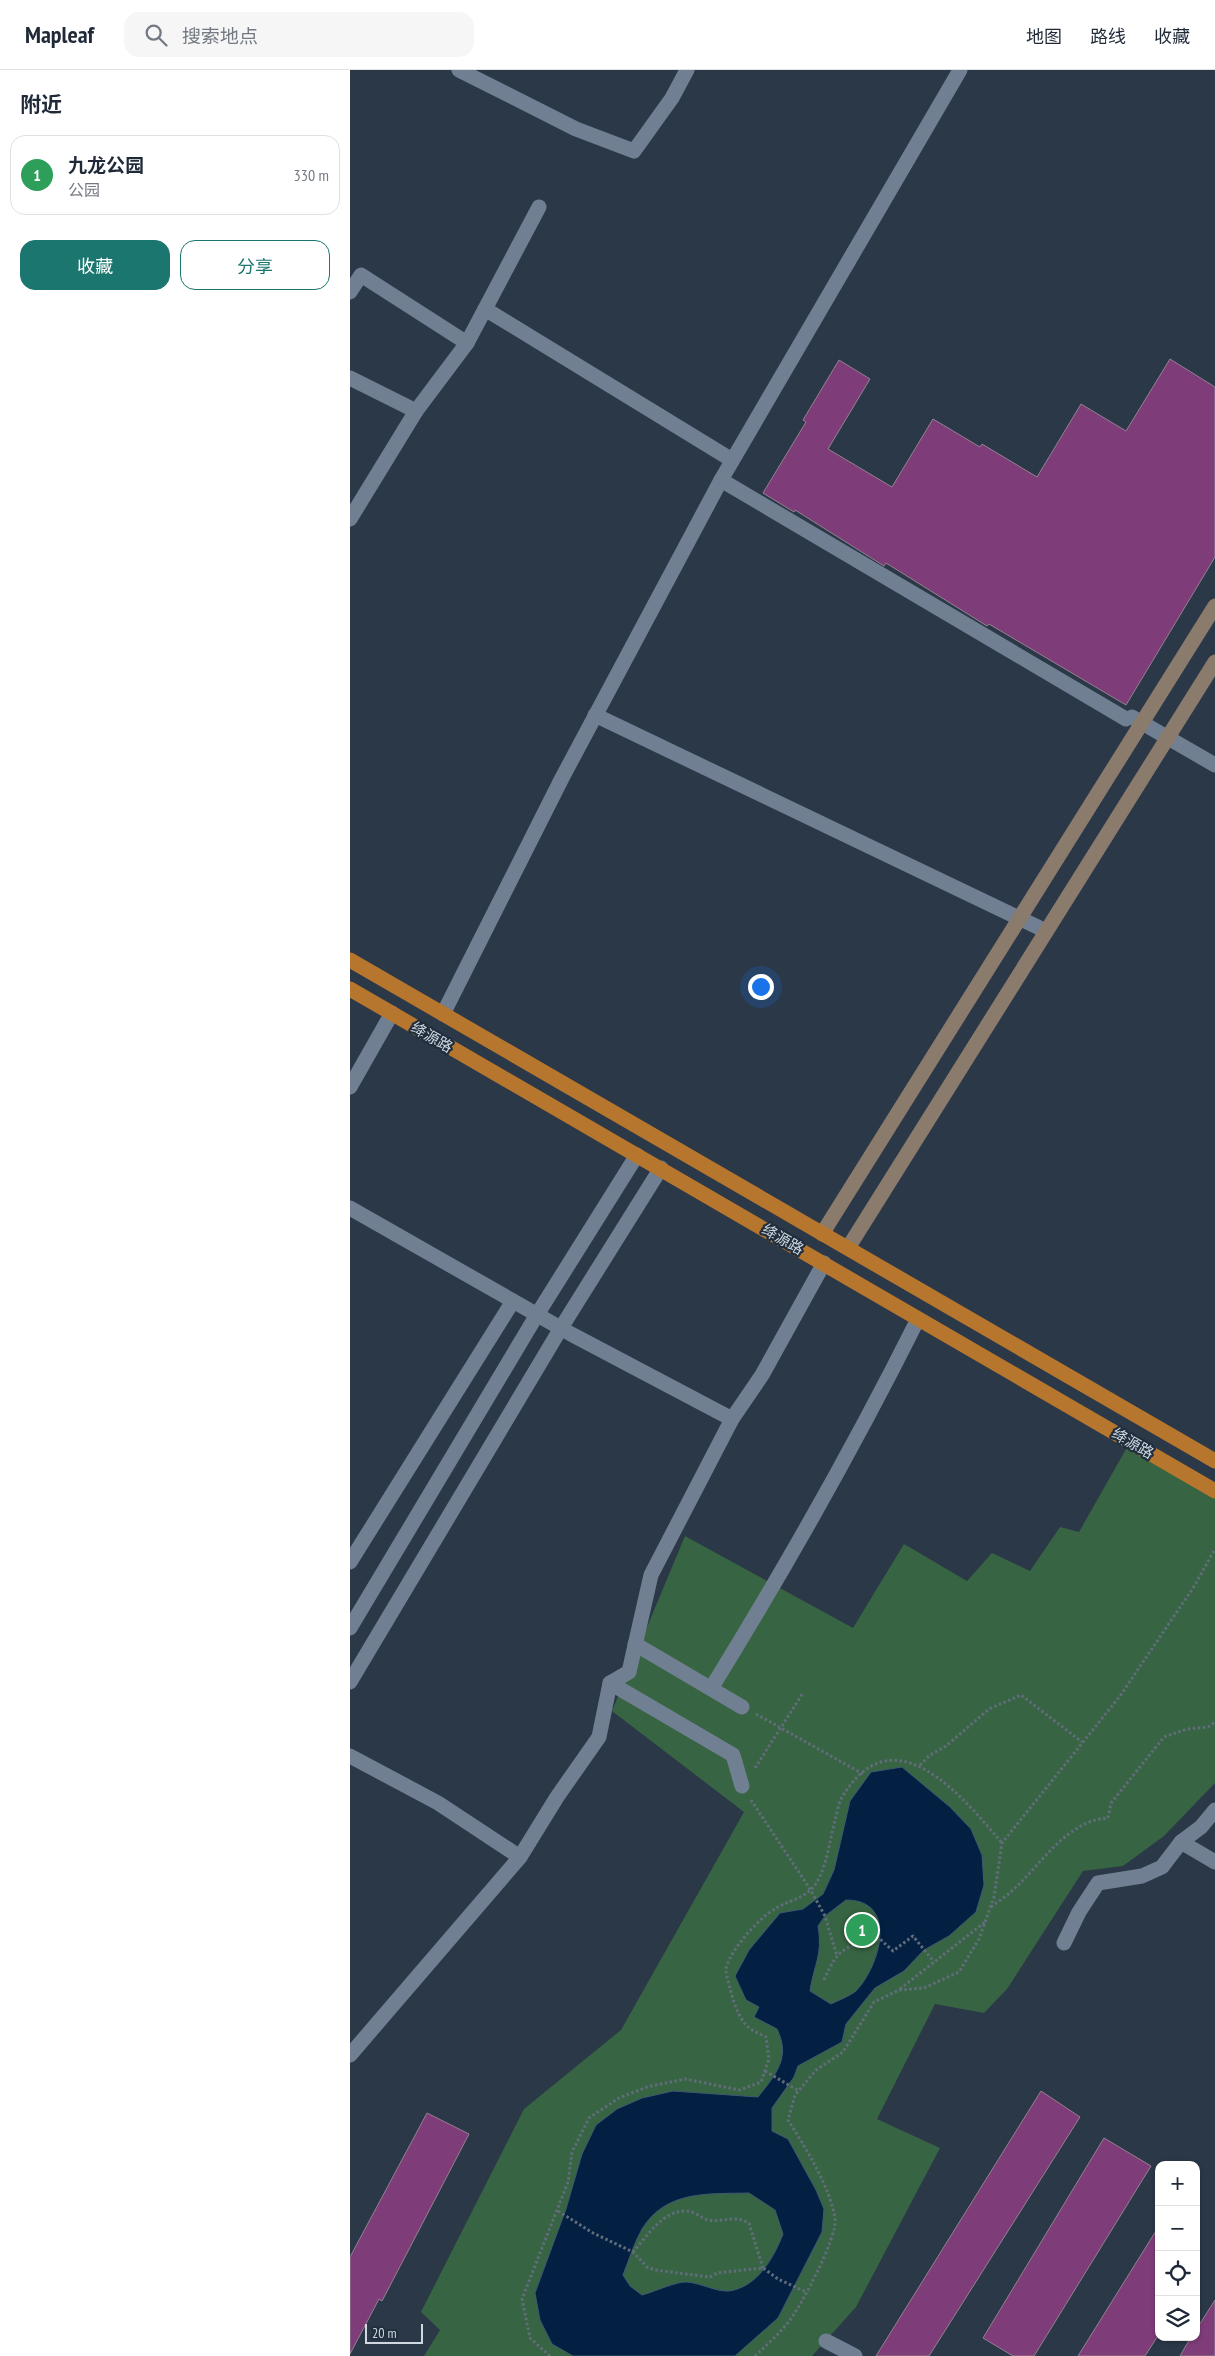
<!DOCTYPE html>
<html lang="zh">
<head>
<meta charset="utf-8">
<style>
	body { margin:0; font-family:"PT Sans Narrow","Noto Sans SC",sans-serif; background:#f6f6f7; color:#1f2937 }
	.controls { position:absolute; right:15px; bottom:15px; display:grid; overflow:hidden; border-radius:10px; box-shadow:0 1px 4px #0004 }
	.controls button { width:45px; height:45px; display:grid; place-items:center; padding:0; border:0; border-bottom:1px solid #e0e1e3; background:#fff; color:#1f2937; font:25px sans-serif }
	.scale { position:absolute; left:15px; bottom:12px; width:58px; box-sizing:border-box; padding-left:5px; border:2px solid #d0d9e2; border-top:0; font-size:14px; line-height:18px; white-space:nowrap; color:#d0d9e2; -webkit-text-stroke:4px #212e3d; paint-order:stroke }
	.you { position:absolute; left:410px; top:916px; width:18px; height:18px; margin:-12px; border:4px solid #fff; border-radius:50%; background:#1a73e8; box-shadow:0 0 0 8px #1a73e833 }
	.badge { display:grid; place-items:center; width:32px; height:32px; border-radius:50%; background:#1a766f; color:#fff; font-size:16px; font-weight:700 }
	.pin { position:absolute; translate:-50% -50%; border:2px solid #fff; box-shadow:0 1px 5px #0006 }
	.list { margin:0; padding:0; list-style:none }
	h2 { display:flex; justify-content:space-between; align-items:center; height:65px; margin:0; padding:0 20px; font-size:21px }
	h2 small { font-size:16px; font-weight:400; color:#747a83 }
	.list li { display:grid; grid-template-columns:32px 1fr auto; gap:15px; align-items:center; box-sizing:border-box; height:80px; margin:0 10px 10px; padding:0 10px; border:1px solid #e0e1e3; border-radius:15px }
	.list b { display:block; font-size:19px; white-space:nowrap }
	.list p { margin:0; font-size:16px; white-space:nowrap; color:#747a83 }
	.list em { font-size:16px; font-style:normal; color:#747a83 }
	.actions { display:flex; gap:10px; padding:15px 20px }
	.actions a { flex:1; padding:11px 0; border:1px solid #1a766f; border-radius:15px; text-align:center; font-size:18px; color:#1a766f }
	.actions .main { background:#1a766f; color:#fff }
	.icon { flex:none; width:28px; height:28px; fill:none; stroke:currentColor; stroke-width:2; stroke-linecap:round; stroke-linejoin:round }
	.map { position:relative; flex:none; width:865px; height:2286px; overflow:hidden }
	header { display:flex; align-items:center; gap:30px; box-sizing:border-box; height:70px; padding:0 25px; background:#fff; border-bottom:1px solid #e0e1e3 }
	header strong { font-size:24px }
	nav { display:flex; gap:28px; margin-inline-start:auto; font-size:18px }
	.search { width:350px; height:45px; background:#f6f6f7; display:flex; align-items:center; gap:12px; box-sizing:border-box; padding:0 18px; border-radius:15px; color:#747a83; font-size:19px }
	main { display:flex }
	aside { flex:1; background:#fff }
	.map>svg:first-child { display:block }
</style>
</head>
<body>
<header>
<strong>Mapleaf</strong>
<div class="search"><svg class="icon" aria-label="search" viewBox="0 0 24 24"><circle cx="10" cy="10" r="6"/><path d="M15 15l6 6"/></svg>搜索地点</div>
<nav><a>地图</a><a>路线</a><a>收藏</a></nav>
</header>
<main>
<aside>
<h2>附近<small></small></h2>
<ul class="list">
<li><span class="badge" style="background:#2e9e5b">1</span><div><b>九龙公园</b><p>公园</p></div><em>330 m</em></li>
</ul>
<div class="actions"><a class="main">收藏</a><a>分享</a></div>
</aside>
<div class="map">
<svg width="865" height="2286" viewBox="0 0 865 2286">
	<rect width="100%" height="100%" fill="#2b3848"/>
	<polygon fill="#376442" points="780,1372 865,1421 865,1713 814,1766 773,1796 733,1801 657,1919 634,1943 585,1934 527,2049 590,2078 506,2237 462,2286 74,2286 90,2260 71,2242 174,2039 271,1960 394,1742 262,1641 335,1466 503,1558 554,1474 617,1511 642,1483 680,1501 710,1457 729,1462"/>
	<path fill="#032042" stroke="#405872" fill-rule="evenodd" d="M552,1697L600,1737L621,1759L632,1785L634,1815L626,1842L599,1866L574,1880L554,1901L525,1918L496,1954L492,1972L448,1996L444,2007L422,2038V2061L438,2069L466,2120L474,2139L472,2162L428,2248L385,2286H223L202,2274L190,2250L185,2223L216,2139L232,2084L246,2055L267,2039L292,2028L323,2021L408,2027C426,2004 441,1988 427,1959L404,1947L409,1937L396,1930L385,1906L399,1880L430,1843L453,1839L473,1824L484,1800L500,1731L521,1702ZM496,1830C549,1830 530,1896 506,1921C500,1926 489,1930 481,1934L460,1921C464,1894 473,1885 468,1856L475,1846ZM399,2123L425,2140L433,2164C424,2187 408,2217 379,2221C366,2222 351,2213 337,2212C327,2211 304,2222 292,2225L280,2216L273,2205C279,2190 284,2173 292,2159C316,2120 358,2124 399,2123Z"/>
	<g fill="#7e3c78" stroke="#948191">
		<polygon points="820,289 865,317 865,487 776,635 639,554 637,556 536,493 534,496 445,440 444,442 413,423 456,352 453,350 489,290 520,309 478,379 542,417 583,349 630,377 632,374 687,407 731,334 776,361"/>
		<polygon points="691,2021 730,2047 579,2286 526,2286"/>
		<polygon points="77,2043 119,2064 32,2231 29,2229 0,2284 0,2187"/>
		<polygon points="754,2068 801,2096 684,2286 663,2286 633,2268"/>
		<polygon points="809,2156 809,2264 795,2286 728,2286"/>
		<polygon points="865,2230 865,2286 830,2286 841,2267 846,2267 846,2260"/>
	</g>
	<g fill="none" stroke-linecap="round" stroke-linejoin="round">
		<g stroke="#616d7a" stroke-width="3" stroke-dasharray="2.5 2.5" stroke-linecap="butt">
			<polyline points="406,1644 513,1704"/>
			<polyline points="570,1695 580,1685 596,1676 639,1639 671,1625 732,1672"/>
			<polyline points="405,1698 453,1623"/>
			<polyline points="401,1730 460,1819 475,1846 487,1886"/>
			<path d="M641,1837C649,1831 658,1825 665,1818C692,1793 718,1750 758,1748L761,1733L814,1667L837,1659L858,1657L865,1652"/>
			<path d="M474,1910C488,1877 497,1875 530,1869L543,1881L563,1866L584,1892"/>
			<polyline points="550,1919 635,1852"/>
			<polyline points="415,2001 449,2021"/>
			<polyline points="208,2141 243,2163 283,2182 297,2197 305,2200 360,2207 367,2203 413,2198 428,2209 456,2222"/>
			<path d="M283,2182C297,2166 313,2140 337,2141C344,2141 351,2148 358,2150C374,2153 382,2144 399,2153L413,2198"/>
			<path d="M200,2286L180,2268L172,2229L218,2112L222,2082L239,2048L269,2028L297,2017L335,2009L390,2020L411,2012L419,1989L416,1967C410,1964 402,1961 397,1956C388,1947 383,1930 380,1918C379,1913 376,1905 376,1899C379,1881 410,1847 426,1838C440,1830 457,1828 467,1812C477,1794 480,1770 485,1750C487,1744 488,1735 491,1729C542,1640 612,1726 652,1773"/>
			<path d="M405,2286C417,2275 430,2263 440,2250C452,2234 487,2168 485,2150C482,2120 454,2075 438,2050L445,2025L466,2000L493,1982L524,1932L549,1920L574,1918L609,1902L629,1869L644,1827L652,1773L770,1626L843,1518L865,1479"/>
		</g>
		<g stroke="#707f91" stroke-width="15">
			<polyline points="109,0 226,59 284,81 322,28 337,0"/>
			<polyline points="0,222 11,205 117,273 189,137"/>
			<polyline points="135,239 382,390"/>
			<polyline points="0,308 66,341 0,449"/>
			<polyline points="66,341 117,273"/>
			<polyline points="371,410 776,649"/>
			<polyline points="245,645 696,861"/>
			<polyline points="782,647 865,695"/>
			<polyline points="93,944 212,708 371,410 610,0"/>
			<polyline points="0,1017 42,943"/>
			<polyline points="0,1138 221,1264 382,1349"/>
			<polyline points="0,1492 163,1231"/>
			<polyline points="285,1574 392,1637"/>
			<polyline points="260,1613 383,1685 392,1716"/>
			<path d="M362,1617C436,1497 505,1375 568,1249"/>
			<polyline points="0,1686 88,1733 170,1787"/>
			<polyline points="831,1772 865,1792"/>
			<polyline points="714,1873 729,1842 748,1813 792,1806 812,1797 831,1772 851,1757 865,1740"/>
			<polyline points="0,1985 170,1787 207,1727 249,1667 260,1613 279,1602 301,1505 382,1349 412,1305 474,1193"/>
			<polyline points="476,2271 505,2286"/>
		</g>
		<g stroke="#707f91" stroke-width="15">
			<polyline points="0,1558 185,1248 287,1085"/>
			<polyline points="0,1612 211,1258 311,1098"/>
		</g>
		<g stroke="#8b7b6c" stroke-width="15">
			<polyline points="472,1164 865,536"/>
			<polyline points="498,1178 865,592"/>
		</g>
		<g stroke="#b7762d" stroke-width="15">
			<polyline points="0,890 865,1391"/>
			<polyline points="0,919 865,1421"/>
		</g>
	</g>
	<g text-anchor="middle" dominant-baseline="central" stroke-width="4.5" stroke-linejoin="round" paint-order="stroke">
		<g font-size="15" fill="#d0d9e2" stroke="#212e3d">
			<text transform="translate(82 967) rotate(30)">绛源路</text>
			<text transform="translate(433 1169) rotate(30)">绛源路</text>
			<text transform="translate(783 1373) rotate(30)">绛源路</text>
		</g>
	</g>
</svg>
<div class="controls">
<button>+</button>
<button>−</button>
<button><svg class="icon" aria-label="locate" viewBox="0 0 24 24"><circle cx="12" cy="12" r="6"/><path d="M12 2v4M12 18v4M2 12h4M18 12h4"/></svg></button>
<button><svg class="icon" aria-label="layers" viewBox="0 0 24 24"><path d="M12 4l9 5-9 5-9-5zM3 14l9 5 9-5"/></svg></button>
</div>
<div class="scale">20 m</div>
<div class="you"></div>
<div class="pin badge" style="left:512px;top:1860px;background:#2e9e5b">1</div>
</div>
</main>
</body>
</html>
